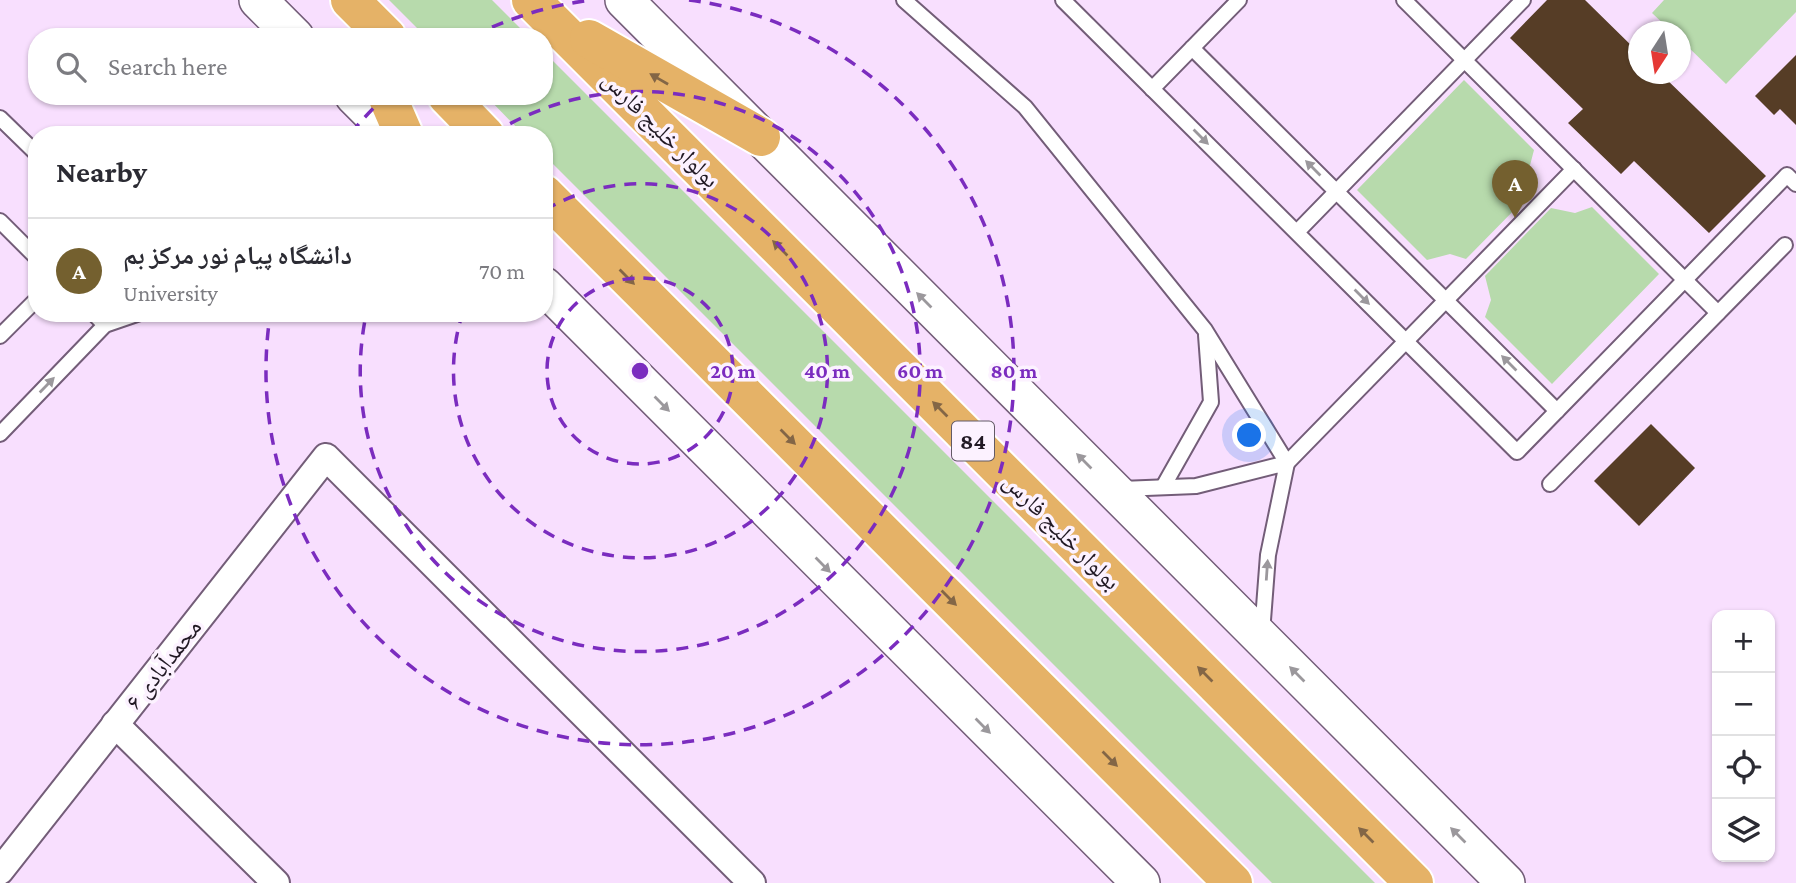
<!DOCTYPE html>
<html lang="en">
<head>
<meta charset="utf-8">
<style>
	body { margin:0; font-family:"Crimson Pro","Noto Naskh Arabic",serif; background:#f2f2f3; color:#2b2b33 }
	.controls { position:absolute; right:21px; bottom:21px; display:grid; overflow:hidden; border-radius:14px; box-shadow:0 2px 5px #0004 }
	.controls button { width:63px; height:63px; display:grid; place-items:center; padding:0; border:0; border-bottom:2px solid #e1e1e2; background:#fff; color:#2b2b33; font:35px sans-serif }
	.compass { position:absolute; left:1628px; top:21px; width:63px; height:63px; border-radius:50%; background:#fff; box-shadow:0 2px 5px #0004; rotate:192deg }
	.you { position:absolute; left:1250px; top:436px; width:24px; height:24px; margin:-18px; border:5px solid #fff; border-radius:50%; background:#1a73e8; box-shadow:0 0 0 10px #1a73e833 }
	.badge { display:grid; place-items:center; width:46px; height:46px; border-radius:50%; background:#74602f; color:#fff; font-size:23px; font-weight:700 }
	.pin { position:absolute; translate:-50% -58px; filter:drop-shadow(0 2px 4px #0008) }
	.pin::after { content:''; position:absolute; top:37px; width:24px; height:21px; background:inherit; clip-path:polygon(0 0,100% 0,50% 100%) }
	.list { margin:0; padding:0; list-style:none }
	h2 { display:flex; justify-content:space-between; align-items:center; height:91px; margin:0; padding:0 28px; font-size:30px }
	h2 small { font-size:23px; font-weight:400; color:#7c7c81 }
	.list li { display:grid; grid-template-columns:46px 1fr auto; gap:21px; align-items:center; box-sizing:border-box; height:105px; padding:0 28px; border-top:2px solid #e1e1e2 }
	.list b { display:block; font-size:26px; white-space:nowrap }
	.list p { margin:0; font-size:23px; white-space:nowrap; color:#7c7c81 }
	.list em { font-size:23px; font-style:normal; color:#7c7c81 }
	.icon { flex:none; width:38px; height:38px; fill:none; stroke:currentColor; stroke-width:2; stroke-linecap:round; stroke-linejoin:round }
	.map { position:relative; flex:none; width:1796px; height:883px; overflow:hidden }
	.search { position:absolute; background:#fff; box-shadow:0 2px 5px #0004; left:28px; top:28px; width:525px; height:77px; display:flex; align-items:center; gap:18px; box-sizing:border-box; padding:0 24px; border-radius:28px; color:#7c7c81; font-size:26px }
	.panel { position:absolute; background:#fff; box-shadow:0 2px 5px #0004; left:28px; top:126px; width:525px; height:196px; border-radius:28px }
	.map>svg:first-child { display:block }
</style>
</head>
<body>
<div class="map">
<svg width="1796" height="883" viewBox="0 0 1796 883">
	<rect width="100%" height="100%" fill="#f8dffe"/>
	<g fill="#b7daac">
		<polygon points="389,0 492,0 529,37 426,37"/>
		<polygon points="1664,0 1796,0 1796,12 1726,84 1681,40 1680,32 1671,31 1652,13"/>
		<polygon points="544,52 1375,883 1272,883 544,155 544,135 524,135 486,96 544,96"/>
		<polygon points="1464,80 1534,150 1528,173 1533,191 1466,259 1450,254 1427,260 1357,190"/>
		<polygon points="1592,207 1659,274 1552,384 1485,317 1491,300 1485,276 1551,208 1575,213"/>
	</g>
	<g fill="#563d26">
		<polygon points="1547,0 1585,0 1638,52 1638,74 1661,74 1766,176 1709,233 1634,161 1621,174 1568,123 1583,109 1510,38"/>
		<polygon points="1796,55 1796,125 1780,109 1774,115 1755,96"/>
		<polygon points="1651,424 1695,468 1639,526 1594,481"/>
	</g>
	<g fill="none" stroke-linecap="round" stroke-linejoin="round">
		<defs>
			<g id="lane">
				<polyline points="904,0 1025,107 1205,330 1287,463 1574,169"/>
				<polyline points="1063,0 1517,452 1787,175 1796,184"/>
				<polyline points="1404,0 1718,313"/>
				<polyline points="1192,48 1557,411"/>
				<polyline points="1152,89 1239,0"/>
				<polyline points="0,118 37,154"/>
				<polyline points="0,221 37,258"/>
				<polyline points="1297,232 1523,0"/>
				<polyline points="93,313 105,325 111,318"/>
				<polyline points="0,336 37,299"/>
				<polyline points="0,434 105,325 140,313"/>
				<polyline points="1550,484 1785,245"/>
				<polyline points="1163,487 1211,402 1206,335"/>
				<polyline points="1121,489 1196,486 1287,463 1268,555 1262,633"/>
			</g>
			<g id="street">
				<polyline points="115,724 276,883"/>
				<polyline points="0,871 326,457 752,883"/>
			</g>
			<g id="secondary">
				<polyline points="258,0 295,37"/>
				<polyline points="624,0 1506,883"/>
				<polyline points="354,96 393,135"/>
				<polyline points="544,286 1141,883"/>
			</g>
			<g id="highway">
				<polyline points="350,0 387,37"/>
				<polyline points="531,0 1414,883"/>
				<polyline points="589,39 761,137"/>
				<polyline points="387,96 404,135"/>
				<polyline points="447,96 485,135"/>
				<polyline points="544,194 1233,883"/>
			</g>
		</defs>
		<use href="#lane" stroke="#735d78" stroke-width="18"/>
		<use href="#street" stroke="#735d78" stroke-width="30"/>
		<use href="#secondary" stroke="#735d78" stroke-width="40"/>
		<use href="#highway" stroke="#fff" stroke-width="42"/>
		<use href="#lane" stroke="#fff" stroke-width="14"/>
		<use href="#street" stroke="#fff" stroke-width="26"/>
		<use href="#secondary" stroke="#fff" stroke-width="37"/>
		<use href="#highway" stroke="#e5b267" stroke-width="38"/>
	</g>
	<defs><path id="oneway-solid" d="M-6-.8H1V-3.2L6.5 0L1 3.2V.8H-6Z" transform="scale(1.75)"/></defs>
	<g fill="#836646">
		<use href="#oneway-solid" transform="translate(659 79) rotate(-150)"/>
		<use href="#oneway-solid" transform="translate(780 248) rotate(-135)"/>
		<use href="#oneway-solid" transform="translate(627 277) rotate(45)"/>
		<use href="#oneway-solid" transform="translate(940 409) rotate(-135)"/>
		<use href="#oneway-solid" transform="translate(788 437) rotate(45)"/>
		<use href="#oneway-solid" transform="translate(949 598) rotate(45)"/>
		<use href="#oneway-solid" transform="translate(1205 674) rotate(-135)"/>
		<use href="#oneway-solid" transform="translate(1110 759) rotate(45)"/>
		<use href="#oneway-solid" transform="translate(1366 835) rotate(-135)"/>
	</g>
	<g fill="#9b989c">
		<use href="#oneway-solid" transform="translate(1201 137) rotate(45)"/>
		<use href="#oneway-solid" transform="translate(1313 168) rotate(-135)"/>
		<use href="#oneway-solid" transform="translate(1362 297) rotate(45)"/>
		<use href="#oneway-solid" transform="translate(924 300) rotate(-135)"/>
		<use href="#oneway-solid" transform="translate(1509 363) rotate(-135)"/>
		<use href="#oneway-solid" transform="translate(47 385) rotate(-46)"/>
		<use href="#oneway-solid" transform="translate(662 404) rotate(45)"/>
		<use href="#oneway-solid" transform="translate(1084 461) rotate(-135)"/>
		<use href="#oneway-solid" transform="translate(823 565) rotate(45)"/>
		<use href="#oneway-solid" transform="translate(1267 570) rotate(-86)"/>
		<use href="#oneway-solid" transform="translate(1297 674) rotate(-135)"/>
		<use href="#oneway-solid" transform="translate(983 726) rotate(45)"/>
		<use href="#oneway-solid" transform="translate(1458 835) rotate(-135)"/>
	</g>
	<g fill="none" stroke="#7b2cbf" stroke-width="3.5" stroke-dasharray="12 9">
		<circle cx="640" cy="371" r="93"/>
		<path d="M545 210A187 187 0 1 1 462 315"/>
		<path d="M492 134A280 280 0 1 1 366 315"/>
		<path d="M351 133A374 374 0 0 1 385 97M473 36A374 374 0 0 1 591 0M689 0A374 374 0 1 1 270 316"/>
	</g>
	<g text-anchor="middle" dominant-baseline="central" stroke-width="7" stroke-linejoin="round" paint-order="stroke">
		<rect fill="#fcf2ff" stroke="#635a66" stroke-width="2" x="952" y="421.5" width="42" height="39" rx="5"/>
		<g font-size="23" font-weight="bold" fill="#211924">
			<text x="973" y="441">84</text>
		</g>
		<g font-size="24" fill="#211924" stroke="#fcf2ff">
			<text transform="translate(661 129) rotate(45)">بولوار خلیج فارس</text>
			<text transform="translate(1062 531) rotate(45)">بولوار خلیج فارس</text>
			<text transform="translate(163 664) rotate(-52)">محمدآبادی ۶</text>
		</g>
	</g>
	<circle cx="640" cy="371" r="10" fill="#7b2cbf" stroke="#fcf2ff" stroke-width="3.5"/>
	<g font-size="21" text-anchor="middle" font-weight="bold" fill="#7b2cbf" stroke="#fcf2ff" stroke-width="7" stroke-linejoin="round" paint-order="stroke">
		<text x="733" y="378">20 m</text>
		<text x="827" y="378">40 m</text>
		<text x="920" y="378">60 m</text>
		<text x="1014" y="378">80 m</text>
	</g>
</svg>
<div class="controls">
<button>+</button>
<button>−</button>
<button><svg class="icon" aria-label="locate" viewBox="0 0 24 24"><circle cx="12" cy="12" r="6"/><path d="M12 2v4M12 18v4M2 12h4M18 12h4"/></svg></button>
<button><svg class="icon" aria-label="layers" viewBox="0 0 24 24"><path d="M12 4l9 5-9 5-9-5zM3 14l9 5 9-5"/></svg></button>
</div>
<svg class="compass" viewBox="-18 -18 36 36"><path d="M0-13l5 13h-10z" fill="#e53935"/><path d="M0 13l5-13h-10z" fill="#7c7c81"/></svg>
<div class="you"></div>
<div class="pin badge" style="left:1515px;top:218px">A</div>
<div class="search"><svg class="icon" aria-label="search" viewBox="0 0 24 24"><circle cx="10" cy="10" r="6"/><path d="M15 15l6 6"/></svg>Search here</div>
<section class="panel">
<h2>Nearby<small></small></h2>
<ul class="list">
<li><span class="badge">A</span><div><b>دانشگاه پیام نور مرکز بم</b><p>University</p></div><em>70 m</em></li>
</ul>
</section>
</div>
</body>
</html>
